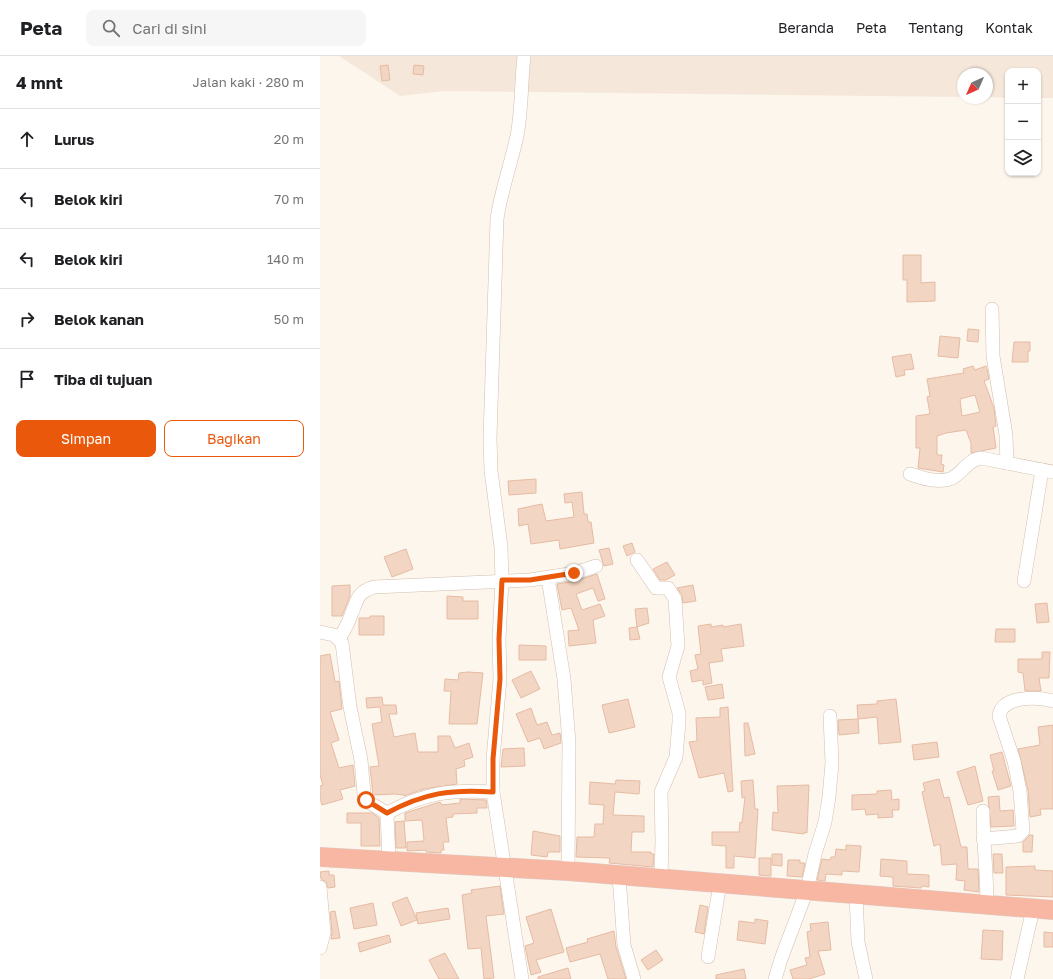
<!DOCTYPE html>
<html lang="id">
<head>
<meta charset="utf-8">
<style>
	body { margin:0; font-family:"Golos Text",sans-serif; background:#f6f6f6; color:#202124 }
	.controls { position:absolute; right:12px; top:12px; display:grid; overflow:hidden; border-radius:8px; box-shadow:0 1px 3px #0004 }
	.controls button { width:36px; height:36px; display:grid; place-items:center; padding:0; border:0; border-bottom:1px solid #e0e0e0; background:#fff; color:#202124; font:20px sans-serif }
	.compass { position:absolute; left:637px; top:12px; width:36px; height:36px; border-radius:50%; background:#fff; box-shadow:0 1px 3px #0004; rotate:225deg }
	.stop { position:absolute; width:12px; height:12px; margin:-9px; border:3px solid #ea580c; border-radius:50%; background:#fff }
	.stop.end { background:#ea580c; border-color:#fff; box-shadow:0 1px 4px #0008 }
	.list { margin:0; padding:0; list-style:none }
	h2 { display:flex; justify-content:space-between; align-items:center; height:52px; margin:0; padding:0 16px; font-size:17px }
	h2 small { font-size:13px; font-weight:400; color:#757577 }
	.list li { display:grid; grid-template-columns:26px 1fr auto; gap:12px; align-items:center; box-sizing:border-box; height:60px; padding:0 16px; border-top:1px solid #e0e0e0 }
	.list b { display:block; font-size:15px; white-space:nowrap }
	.list em { font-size:13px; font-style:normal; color:#757577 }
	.actions { display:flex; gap:8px; padding:12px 16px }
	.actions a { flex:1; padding:9px 0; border:1px solid #ea580c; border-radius:8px; text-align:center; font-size:14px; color:#ea580c }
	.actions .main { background:#ea580c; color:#fff }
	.icon { flex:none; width:22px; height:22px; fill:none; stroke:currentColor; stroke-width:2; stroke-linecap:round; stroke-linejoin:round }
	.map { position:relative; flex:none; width:733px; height:923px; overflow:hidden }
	header { display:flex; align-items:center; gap:24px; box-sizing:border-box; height:56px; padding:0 20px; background:#fff; border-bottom:1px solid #e0e0e0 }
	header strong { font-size:19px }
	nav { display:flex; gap:22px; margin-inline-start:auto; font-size:14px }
	.search { width:280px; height:36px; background:#f6f6f6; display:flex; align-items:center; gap:10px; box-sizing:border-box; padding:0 14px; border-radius:8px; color:#757577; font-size:15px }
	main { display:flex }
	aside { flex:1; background:#fff }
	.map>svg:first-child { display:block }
</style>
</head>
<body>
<header>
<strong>Peta</strong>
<div class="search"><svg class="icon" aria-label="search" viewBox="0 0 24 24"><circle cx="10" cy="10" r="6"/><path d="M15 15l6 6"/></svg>Cari di sini</div>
<nav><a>Beranda</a><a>Peta</a><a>Tentang</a><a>Kontak</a></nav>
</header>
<main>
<aside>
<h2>4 mnt<small>Jalan kaki · 280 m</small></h2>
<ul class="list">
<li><svg class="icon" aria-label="ahead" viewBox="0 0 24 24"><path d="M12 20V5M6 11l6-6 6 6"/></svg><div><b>Lurus</b></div><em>20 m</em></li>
<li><svg class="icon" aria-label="left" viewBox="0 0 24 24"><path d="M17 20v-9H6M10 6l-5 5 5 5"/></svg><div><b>Belok kiri</b></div><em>70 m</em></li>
<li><svg class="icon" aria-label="left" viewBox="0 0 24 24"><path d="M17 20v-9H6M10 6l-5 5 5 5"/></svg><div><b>Belok kiri</b></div><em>140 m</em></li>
<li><svg class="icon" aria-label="right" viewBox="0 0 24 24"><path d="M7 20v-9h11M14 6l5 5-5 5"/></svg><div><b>Belok kanan</b></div><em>50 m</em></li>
<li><svg class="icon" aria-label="arrive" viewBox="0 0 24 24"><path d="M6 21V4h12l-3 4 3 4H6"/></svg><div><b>Tiba di tujuan</b></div></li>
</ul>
<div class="actions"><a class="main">Simpan</a><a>Bagikan</a></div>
</aside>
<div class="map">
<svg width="733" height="923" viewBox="0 0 733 923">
	<rect width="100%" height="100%" fill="#fdf6ec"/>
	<polygon fill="#f5e8da" points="19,0 733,0 733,42 718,42 718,15 688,15 688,42 667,41 667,18 643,18 643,41 125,35 80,40"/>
	<g fill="#f3d5c3" stroke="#e6bba3" fill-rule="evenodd">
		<polygon points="68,9 70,24 62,25 60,10"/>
		<polygon points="94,9 104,10 103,19 93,18"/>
		<polygon points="583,199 601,199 601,227 615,226 615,245 587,246 587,224 583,224"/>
		<polygon points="648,273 659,274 658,286 647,285"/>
		<polygon points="620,280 640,282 638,302 618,300"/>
		<polygon points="694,286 710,286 710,295 708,295 708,306 692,306"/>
		<polygon points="591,298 594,313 584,314 585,319 576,321 572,301"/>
		<path d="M653,310L655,314L666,310L667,313L669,323L664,325L674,352L676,370L673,371L676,392L651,397V387L646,374L626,377L617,380V399H622L621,408L624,409L623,416L598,412L600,392H596V360L610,358L607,341L610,340L607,323L644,317L643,313ZM655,339L660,356L642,360L640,343Z"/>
		<polygon points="216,423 216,437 189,439 188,425"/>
		<polygon points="262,436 264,458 267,458 268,466 271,466 274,487 240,493 239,484 211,488 208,468 199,470 198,453 222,448 226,465 254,461 252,446 245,447 244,438"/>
		<polygon points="312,487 315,496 307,500 303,490"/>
		<polygon points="289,492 293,508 284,510 279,494"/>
		<polygon points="86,493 93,513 72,521 64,501"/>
		<polygon points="347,506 355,519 346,524 340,524 333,513"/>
		<polygon points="277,518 285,543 278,545 273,532 256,538 262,554 280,548 285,560 273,564 276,587 249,590 248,575 259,574 251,552 242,554 237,528 256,525"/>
		<polygon points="30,529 30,540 22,560 12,560 12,530"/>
		<polygon points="373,529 376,545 363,547 362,539 357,532"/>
		<polygon points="127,540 143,541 143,545 158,545 158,563 127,563"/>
		<polygon points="727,547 729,566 717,567 715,548"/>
		<polygon points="327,552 329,567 317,571 315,553"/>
		<polygon points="50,560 64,560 64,579 39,579 39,562 50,562"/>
		<polygon points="391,568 391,571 403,569 403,571 421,568 424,590 401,593 403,605 389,607 392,627 383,629 383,624 372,626 370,615 378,613 375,599 381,598 378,570"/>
		<polygon points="317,571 320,583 310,584 309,572"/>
		<polygon points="676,573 695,573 695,586 675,586"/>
		<polygon points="199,589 226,590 226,604 199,604"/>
		<polygon points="722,596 730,596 729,622 719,622 721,635 705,635 703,617 698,616 698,603 722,603"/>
		<polygon points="10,598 15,626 19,625 22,653 10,656 19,684 11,687 19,712 33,709 35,730 20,734 23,743 2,749 0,742 0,730 3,729 0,719 0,600"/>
		<polygon points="211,615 220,633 201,642 192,624"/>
		<polygon points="148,616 163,617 157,668 129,668 131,635 124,635 125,623 138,624 139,617"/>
		<polygon points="402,628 404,642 388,644 385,631"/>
		<polygon points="62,641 63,649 76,649 77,658 69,658 74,681 95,677 98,696 118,696 118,680 130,680 135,692 149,687 153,701 144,704 145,710 136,713 137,728 104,733 84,740 84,739 74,738 53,739 50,711 59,710 52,668 62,666 60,651 47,652 46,642"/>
		<polygon points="308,643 315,671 289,677 282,649"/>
		<polygon points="576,643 581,686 559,688 557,661 538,663 537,649 557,648 557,645"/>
		<polygon points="408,651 413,735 408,736 404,717 379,722 369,686 377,685 376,662 400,661 400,652"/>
		<polygon points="211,652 217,669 227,666 232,679 240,677 241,687 224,693 220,682 208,686 196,658"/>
		<polygon points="538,663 539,677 519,679 518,664"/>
		<polygon points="424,667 428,667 435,698 425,700"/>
		<polygon points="733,669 733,753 720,753 721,759 710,761 708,734 698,693 720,689 718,671"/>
		<polygon points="617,686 619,701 594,704 592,689"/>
		<polygon points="204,692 205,710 181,711 183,693"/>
		<polygon points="682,696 691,730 678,734 672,715 674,715 670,699"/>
		<polygon points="655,710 663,745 648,749 637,716"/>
		<polygon points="619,723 624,742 629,741 641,791 647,791 648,813 658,813 659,836 644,834 645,825 636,824 637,808 622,809 620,788 614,790 602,736 605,735 603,727"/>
		<polygon points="296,724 320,725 319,738 295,736 293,759 324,760 324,776 312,776 311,796 331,796 331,798 334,798 333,811 289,807 290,802 256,801 257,781 274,781 275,768 283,768 284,749 269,748 270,726 295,728"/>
		<polygon points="433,724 435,753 438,753 435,802 414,800 414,812 406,812 406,790 392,789 392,776 419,776 420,766 422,767 425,741 422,742 421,725"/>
		<polygon points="489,729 487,777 484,776 484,778 452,774 453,756 458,757 457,730"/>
		<polygon points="571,734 572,744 579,743 579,754 572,754 573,761 558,762 558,758 546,759 545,753 532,754 532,739 557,738 557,735"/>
		<polygon points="679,740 680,755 693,754 694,770 671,771 668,741"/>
		<polygon points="140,743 166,744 167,752 157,752 157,757 133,758 133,761 126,762 129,786 123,786 124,794 121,794 121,797 106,796 106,794 87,795 87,786 104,785 102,764 85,765 85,757 120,746 122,749 140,747"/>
		<polygon points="27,757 52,757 59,762 60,790 41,790 41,767 27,767"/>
		<polygon points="84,765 86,792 76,792 75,766"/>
		<polygon points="213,775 240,780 240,796 228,796 227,801 211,799"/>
		<polygon points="710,779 713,779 712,796 703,796 703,786"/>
		<polygon points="526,789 541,790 539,816 522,815 522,819 506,818 505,825 497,824 502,803 510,804 511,801 515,801 516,793 526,794"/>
		<polygon points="452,798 462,798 462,810 452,809"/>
		<polygon points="673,798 682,798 683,817 674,817"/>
		<polygon points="439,802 451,802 451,820 439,819"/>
		<polygon points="561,803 587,805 587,818 609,819 609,831 602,830 601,832 573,830 573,821 560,820"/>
		<polygon points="468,804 480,804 480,807 485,807 482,821 467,820"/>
		<polygon points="715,810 715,814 733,815 733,841 686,839 686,811"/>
		<polygon points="9,815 9,819 14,819 15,831 8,832 6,826 1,823 0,816"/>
		<polygon points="180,830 184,858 166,860 174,922 164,923 161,892 148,893 142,839 152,837 151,834"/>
		<polygon points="87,841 97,864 81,870 72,847"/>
		<polygon points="53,847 57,869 34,873 30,852"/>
		<polygon points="380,849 388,851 384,878 375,876"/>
		<polygon points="128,852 130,863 98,868 96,857"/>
		<polygon points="231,853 244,896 216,904 221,916 211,919 205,890 214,887 206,861"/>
		<polygon points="15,855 20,882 11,883 12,876 10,856"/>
		<polygon points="435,863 448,865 445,888 417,884 419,865 435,867"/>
		<polygon points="508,866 511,894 498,895 505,918 489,923 473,923 470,914 487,909 485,902 490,901 487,876 491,875 490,868"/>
		<polygon points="663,874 683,875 682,904 661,903"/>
		<polygon points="294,875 296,891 306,923 288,923 280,898 250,906 246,892 268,886 267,883"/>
		<polygon points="724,876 733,877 733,891 724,891"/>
		<polygon points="69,879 71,886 40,896 38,887"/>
		<polygon points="336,894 343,904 328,914 321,904"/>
		<polygon points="125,897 139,923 119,923 111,908 109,904"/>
		<polygon points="248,912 251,923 218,923 218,921"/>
		<polygon points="424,913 426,923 396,923 396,919"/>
	</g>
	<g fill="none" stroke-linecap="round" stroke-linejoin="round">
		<defs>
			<g id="minor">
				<polyline points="672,253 673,300 686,379 687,407"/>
				<path d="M590,418C602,422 617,427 630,423C641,419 648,403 661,402L733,416"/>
				<polyline points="317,504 336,532 348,532 355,543 358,590 349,621 359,657 359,666 356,701 341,736 342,784 341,822"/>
				<polyline points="228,522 244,623 249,687 248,815"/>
				<polyline points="704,525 722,414"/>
				<polyline points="0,576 14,579 22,587 30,651 41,704 44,738 46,744 50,747 67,757 69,805"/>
				<path d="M19,583C24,575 28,568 31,559C38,543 36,537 54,531L210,524L255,517L276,510"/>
				<path d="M663,755C663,786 667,817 667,848"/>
				<path d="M67,757C105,737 131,733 173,736"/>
				<path d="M663,783L698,780L703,775L700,735L694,705L679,660C682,639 718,641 733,645"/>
				<polyline points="299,820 304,889 314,923"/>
				<polyline points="0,831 4,877 0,892"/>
				<polyline points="536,839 538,886 546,923"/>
				<polyline points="388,901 400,827"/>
				<path d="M202,923L173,736V703L180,623L179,583L182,524L181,491L171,415L170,382L177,163C181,135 191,108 197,80C202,53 201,27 204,0"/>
				<polyline points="455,923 461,903 487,834 495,798 505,766 509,741 512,707 510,660"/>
				<polyline points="697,923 713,853"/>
			</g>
			<polyline id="highway" points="0,801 248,815 733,854"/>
		</defs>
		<use href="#minor" stroke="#d1beb0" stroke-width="14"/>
		<use href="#highway" stroke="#dad1cd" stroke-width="20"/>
		<use href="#minor" stroke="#fff" stroke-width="13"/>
		<use href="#highway" stroke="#f7b7a3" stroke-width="19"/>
	</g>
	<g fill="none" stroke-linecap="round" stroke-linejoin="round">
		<path stroke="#ea580c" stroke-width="5" d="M46,744L67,757C104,737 131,733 173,736V703L180,623L179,583L182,524H210L254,517"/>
	</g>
</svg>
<div class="controls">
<button>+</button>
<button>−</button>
<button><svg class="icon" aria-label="layers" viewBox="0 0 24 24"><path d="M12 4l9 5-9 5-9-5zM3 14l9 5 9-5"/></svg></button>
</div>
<svg class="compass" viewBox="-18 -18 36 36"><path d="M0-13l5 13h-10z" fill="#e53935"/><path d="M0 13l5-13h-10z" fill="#757577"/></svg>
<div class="stop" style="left:46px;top:744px"></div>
<div class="stop end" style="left:254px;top:517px"></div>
</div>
</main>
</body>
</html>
